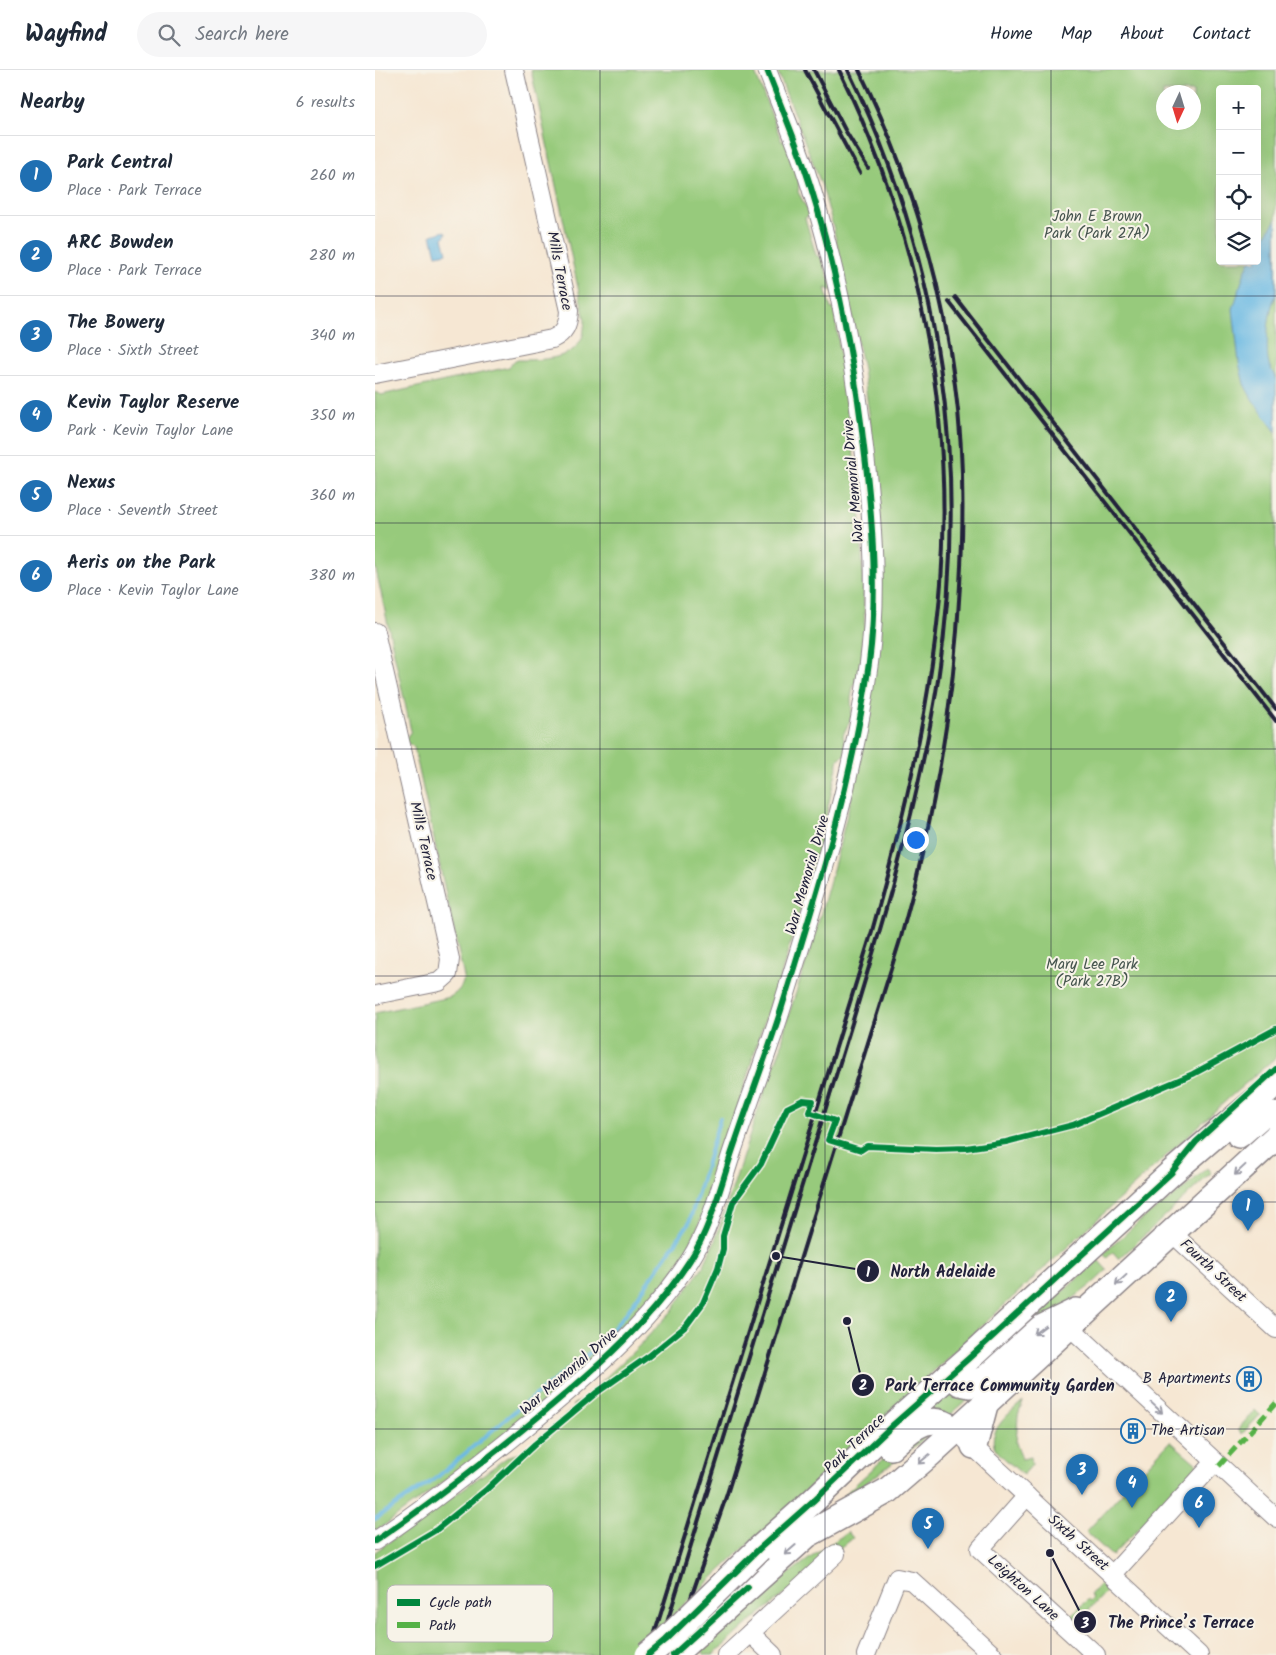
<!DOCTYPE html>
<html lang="en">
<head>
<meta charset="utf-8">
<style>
	body { margin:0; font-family:Kalam,sans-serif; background:#f6f6f7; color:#1f2937 }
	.controls { position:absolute; right:15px; top:15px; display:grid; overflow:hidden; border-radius:5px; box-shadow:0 5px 20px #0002 }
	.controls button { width:45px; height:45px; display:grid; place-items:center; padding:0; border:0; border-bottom:1px solid #e0e1e3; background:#fff; color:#1f2937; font:25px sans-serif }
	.compass { position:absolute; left:781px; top:15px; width:45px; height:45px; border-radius:50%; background:#fff; box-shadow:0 5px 20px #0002; rotate:184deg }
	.you { position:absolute; left:540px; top:769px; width:18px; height:18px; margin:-12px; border:4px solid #fff; border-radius:50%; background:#1a73e8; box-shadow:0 0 0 8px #1a73e833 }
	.badge { display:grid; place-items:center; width:32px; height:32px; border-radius:50%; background:#1f6fb2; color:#fff; font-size:16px; font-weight:700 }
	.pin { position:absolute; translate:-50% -41px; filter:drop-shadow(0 1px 2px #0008) }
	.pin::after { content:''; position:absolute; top:26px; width:18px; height:15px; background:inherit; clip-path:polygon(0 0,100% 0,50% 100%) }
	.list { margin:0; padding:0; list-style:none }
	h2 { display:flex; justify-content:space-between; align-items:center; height:65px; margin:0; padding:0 20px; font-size:21px }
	h2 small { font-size:16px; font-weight:400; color:#747a83 }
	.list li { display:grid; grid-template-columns:32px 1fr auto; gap:15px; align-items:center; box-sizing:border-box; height:80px; padding:0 20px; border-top:1px solid #e0e1e3 }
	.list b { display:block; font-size:19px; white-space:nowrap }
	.list p { margin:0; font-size:16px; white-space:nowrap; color:#747a83 }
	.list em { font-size:16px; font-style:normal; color:#747a83 }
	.icon { flex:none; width:28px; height:28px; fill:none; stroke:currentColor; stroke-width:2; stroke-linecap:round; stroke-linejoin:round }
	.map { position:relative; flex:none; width:901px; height:1585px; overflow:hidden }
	header { display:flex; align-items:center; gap:30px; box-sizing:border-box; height:70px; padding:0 25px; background:#fff; border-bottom:1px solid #e0e1e3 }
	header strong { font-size:24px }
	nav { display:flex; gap:28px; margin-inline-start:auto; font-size:18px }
	.search { width:350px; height:45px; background:#f6f6f7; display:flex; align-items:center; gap:12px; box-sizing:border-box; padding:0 18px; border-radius:28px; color:#747a83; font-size:19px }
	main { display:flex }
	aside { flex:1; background:#fff }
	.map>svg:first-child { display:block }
</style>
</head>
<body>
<header>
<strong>Wayfind</strong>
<div class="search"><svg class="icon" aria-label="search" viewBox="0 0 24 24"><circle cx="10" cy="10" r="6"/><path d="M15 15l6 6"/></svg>Search here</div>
<nav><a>Home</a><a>Map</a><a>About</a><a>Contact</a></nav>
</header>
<main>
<aside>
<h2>Nearby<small>6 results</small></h2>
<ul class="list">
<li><span class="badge">1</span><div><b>Park Central</b><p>Place · Park Terrace</p></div><em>260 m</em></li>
<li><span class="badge">2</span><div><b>ARC Bowden</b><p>Place · Park Terrace</p></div><em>280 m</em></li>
<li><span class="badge">3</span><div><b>The Bowery</b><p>Place · Sixth Street</p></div><em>340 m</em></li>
<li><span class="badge">4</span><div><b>Kevin Taylor Reserve</b><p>Park · Kevin Taylor Lane</p></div><em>350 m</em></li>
<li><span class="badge">5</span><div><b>Nexus</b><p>Place · Seventh Street</p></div><em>360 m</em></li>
<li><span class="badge">6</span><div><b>Aeris on the Park</b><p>Place · Kevin Taylor Lane</p></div><em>380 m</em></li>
</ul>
</aside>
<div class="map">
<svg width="901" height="1585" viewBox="0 0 901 1585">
	<rect width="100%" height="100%" fill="#f7f3e8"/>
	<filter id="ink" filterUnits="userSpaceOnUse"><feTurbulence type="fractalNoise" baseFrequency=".02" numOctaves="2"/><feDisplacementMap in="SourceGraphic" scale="10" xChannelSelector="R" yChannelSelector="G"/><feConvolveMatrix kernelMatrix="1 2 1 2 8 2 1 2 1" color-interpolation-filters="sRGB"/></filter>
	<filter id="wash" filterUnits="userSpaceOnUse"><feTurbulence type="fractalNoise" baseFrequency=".0096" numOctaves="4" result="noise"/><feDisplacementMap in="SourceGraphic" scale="20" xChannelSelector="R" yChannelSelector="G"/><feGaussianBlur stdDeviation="1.12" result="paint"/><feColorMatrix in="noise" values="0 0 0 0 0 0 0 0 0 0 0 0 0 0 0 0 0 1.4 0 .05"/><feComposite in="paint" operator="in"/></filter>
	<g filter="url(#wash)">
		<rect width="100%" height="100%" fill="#f6e7d3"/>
		<g fill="#97ca7b" stroke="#5c765b" fill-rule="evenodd">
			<path d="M156,0H379L407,72L412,68L426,94L423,122L435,144L430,148L441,185L447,189L458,221L450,218L456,239L459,238L485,432L490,560L485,608L478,617L476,629L477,646L468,665L472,684L464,688L445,772L405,908L384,967L349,1083L323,1157L310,1183L289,1215L246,1266L189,1317L90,1396L0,1462V943L75,927C83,922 88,917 89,907L39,677L29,671L36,661L0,495V322L6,325L134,297L140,290C159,290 193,291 204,273C209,267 209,258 210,250Z"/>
			<path d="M402,0H901V987L855,1027L625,1239L255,1585H0V1482L134,1386L146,1383L151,1379L199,1338V1334L207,1330L262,1278L297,1241L329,1195L340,1171L387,1028L406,978L411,953L439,868L462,785L482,704L501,413L494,343L488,299L458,156L447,116ZM845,19H882V191H845ZM788,22H818V52H788Z"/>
			<polygon points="832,1098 836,1103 744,1189 738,1182 732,1188 728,1184 767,1149 805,1122"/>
			<polygon points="723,1190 732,1200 716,1215 599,1302"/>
			<polygon points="579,1318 601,1322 573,1347 551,1343"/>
			<path d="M648,1331L643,1346L641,1373L647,1389L656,1387L657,1395L648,1405C640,1397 630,1390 622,1381C608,1363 637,1341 648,1331Z"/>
			<polygon points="880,1340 885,1345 867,1364 863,1359"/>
			<polygon points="560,1360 535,1380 471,1428 469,1425 539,1361"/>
			<polygon points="795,1371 823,1395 737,1486 711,1462"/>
			<polygon points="473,1462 478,1468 372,1555 338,1585 330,1585 327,1580 397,1516 442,1483"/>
			<polygon points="725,1514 732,1521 700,1554 694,1548 713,1529 715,1531 718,1528 715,1525"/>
		</g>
		<g fill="#68b8e3" stroke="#456d8f">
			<path d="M901,149V225C893,240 891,273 893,290C894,298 900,304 901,311C901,325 901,347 901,362L877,329L869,314L864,293L858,239L870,201L875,191H882V179Z"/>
			<polygon points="70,161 71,164 68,168 72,183 61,185 56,165"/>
		</g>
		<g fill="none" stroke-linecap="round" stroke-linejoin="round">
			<polyline stroke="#68b8e3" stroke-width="4" points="0,1449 60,1409 139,1342 222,1277 253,1241 314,1153 345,1048"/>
		</g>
	</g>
	<g filter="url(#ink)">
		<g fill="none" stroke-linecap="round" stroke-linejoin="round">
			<defs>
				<g id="minor">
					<path d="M0,304L177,269C190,263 193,255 194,241L139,0"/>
					<polyline points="0,562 75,889 73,904 64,912 0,925"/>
					<polyline points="797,1163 901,1259"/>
					<polyline points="695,1257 901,1448"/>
					<polyline points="591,1370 824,1585"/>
					<polyline points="652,1426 605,1479 721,1585"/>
					<path d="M0,1471C51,1437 99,1399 146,1361C208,1310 271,1258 315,1190C336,1157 345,1118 357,1082C373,1034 391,987 406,940C441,826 478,712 494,593C503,525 498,454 490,386C479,286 460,188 428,93C417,62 404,31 392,0"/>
					<polyline points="738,1504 840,1392"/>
					<polyline points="375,1563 398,1585"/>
					<polyline points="351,1585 461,1484"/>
					<polyline points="491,1585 522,1508 537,1511 618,1585"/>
				</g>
				<g id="highway">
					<polyline points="864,1065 887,1045 901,1045"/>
					<polyline points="575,1304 585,1313 595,1315 611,1308 666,1258 701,1241"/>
					<polyline points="599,1376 610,1335"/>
					<path d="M516,1377C529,1365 548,1345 568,1353C573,1355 577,1359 582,1361"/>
					<polyline points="384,1479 438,1431 519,1354 593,1289 796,1103 901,1013"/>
					<polyline points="298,1585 432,1465 512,1421 555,1384 901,1067"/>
				</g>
			</defs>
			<use href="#minor" stroke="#8c8487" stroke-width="20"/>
			<use href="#highway" stroke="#8c8487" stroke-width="28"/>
			<use href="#minor" stroke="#fff" stroke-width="18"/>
			<use href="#highway" stroke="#fff" stroke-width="25"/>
			<g stroke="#22223b" stroke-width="4">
				<polyline points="430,0 485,103"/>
				<polyline points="439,0 470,60 493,98"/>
				<polyline points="580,227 901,639"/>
				<polyline points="574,232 901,651"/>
				<path d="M273,1585L497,861C529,747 557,631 566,513C579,336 542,159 464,0"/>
				<path d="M282,1585C337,1409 391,1233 445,1057C490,910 539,763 563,610C595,400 567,191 473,0"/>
				<path d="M296,1585L351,1427L526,867C559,750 579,637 585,515C589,448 589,381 580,315C566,205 533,99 484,0"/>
			</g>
			<defs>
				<polyline id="highway-bridge" points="273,1585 291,1570 384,1479"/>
			</defs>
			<use href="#highway-bridge" stroke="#8c8487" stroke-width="28" stroke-linecap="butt"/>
			<use href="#highway-bridge" stroke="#fff" stroke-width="25"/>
			<polyline stroke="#55b146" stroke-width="5" stroke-dasharray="10 5" stroke-linecap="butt" points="844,1396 901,1333"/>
			<defs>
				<g id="cycleway">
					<path d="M0,1471C51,1437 99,1399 146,1361C208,1310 271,1258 315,1190C336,1157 345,1118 357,1082C373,1034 391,987 406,940C441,826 478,712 494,593C503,525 498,454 490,386C479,286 460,188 428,93C417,62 404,31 392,0"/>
					<polyline points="0,1496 61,1460 112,1419 160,1374 221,1323 274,1286 311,1256 328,1233 343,1198 348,1179 348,1166 358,1132 386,1094 412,1038 428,1030 438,1031 434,1042 460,1051 453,1070 486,1080 492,1076 561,1079 591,1078 631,1072 698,1055 818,1004 901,959"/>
					<polyline points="273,1585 291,1570 384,1479 438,1431 519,1354 593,1289 796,1103 821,1072 901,999"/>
					<polyline points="298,1585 373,1517"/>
				</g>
			</defs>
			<use href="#cycleway" stroke="#f7f3e8" stroke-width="9"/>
			<use href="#cycleway" stroke="#00873e" stroke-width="6"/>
		</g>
		<defs><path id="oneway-shaft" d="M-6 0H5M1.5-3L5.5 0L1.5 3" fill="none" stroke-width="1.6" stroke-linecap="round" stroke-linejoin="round" transform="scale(1.25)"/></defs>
		<g stroke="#9c9ca7">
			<use href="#oneway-shaft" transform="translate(865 1100) rotate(137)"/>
			<use href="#oneway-shaft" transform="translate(746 1210) rotate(137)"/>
			<use href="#oneway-shaft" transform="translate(665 1260) rotate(143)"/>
			<use href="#oneway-shaft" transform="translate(782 1338) rotate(43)"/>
			<use href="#oneway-shaft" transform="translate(549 1389) rotate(140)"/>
			<use href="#oneway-shaft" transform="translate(415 1480) rotate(139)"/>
		</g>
	</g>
	<path fill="none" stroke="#22223b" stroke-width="1" stroke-opacity="0.55" d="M225,0V1585M450,0V1585M676,0V1585M0,226H901M0,453H901M0,679H901M0,906H901M0,1132H901M0,1359H901"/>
	<defs>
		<symbol id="building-ring" viewBox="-11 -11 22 22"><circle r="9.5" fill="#f7f3e8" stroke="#1f6fb2" stroke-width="1.5"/><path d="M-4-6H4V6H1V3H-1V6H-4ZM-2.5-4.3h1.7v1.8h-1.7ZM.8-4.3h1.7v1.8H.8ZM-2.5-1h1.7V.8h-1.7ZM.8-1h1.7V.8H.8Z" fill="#1f6fb2"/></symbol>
	</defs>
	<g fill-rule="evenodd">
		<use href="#building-ring" x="860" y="1295" width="28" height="28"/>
		<use href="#building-ring" x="744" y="1347" width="28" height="28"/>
	</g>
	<g text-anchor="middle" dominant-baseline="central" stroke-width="4" stroke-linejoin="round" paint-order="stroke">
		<g font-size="15" fill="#45544e" stroke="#f7f3e8">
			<text x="722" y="147">John E Brown<tspan x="722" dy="17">Park (Park 27A)</tspan></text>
			<text x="717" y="895">Mary Lee Park<tspan x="717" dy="17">(Park 27B)</tspan></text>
		</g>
		<g font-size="15" fill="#22223b" stroke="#f7f3e8">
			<text transform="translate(184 201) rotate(79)">Mills Terrace</text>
			<text transform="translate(479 411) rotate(-95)">War Memorial Drive</text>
			<text transform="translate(48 771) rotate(77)">Mills Terrace</text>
			<text transform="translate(433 805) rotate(-74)">War Memorial Drive</text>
			<text transform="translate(838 1201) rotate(43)">Fourth Street</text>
			<text transform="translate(194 1302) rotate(-41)">War Memorial Drive</text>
			<text transform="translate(480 1374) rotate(-44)">Park Terrace</text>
			<text transform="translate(703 1473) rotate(42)">Sixth Street</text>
			<text transform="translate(648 1518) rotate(42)">Leighton Lane</text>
		</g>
		<g font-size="15" fill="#22223b" stroke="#f7f3e8" text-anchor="end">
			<text x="856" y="1309">B Apartments</text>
			<text x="776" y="1361" text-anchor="start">The Artisan</text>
		</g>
	</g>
	<rect x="12" y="1515" width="166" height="57" rx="8" fill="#f7f3e8" stroke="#b7b4b4" stroke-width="1"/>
	<rect x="22" y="1529" width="23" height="7" fill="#00873e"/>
	<rect x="22" y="1552" width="23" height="6" fill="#55b146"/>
	<g font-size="14" fill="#22223b">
		<text x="54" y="1537">Cycle path</text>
		<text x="54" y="1560">Path</text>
	</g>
	<path fill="none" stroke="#22223b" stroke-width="2" d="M401 1186L493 1201M472 1251L488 1315M675 1483L710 1552"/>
	<g fill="#22223b" stroke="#f7f3e8" stroke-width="2">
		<circle cx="401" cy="1186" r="5"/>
		<circle cx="472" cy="1251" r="5"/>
		<circle cx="675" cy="1483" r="5"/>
		<circle cx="493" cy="1201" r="12"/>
		<circle cx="488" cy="1315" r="12"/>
		<circle cx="710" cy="1552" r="12"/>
	</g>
	<g font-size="15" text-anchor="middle" font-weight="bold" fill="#fff">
		<text x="493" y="1207">1</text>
		<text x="488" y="1320">2</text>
		<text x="710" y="1558">3</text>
	</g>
	<g font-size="16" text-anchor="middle" font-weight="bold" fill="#22223b" stroke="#f7f3e8" stroke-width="4" stroke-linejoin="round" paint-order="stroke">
		<text x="568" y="1207">North Adelaide</text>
		<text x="625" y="1321">Park Terrace Community Garden</text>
		<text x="806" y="1558">The Prince’s Terrace</text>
	</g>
</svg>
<div class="controls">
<button>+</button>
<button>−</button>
<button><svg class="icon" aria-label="locate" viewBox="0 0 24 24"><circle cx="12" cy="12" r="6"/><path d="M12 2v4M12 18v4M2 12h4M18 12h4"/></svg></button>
<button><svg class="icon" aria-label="layers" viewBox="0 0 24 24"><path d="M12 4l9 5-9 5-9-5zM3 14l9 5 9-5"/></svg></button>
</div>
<svg class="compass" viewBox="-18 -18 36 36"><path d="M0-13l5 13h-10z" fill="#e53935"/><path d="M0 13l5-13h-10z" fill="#747a83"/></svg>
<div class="you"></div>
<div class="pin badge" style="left:873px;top:1161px">1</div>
<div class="pin badge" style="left:796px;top:1252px">2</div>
<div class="pin badge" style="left:707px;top:1425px">3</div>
<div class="pin badge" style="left:757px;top:1438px">4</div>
<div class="pin badge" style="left:553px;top:1479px">5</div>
<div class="pin badge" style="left:824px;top:1458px">6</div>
</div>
</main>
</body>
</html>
